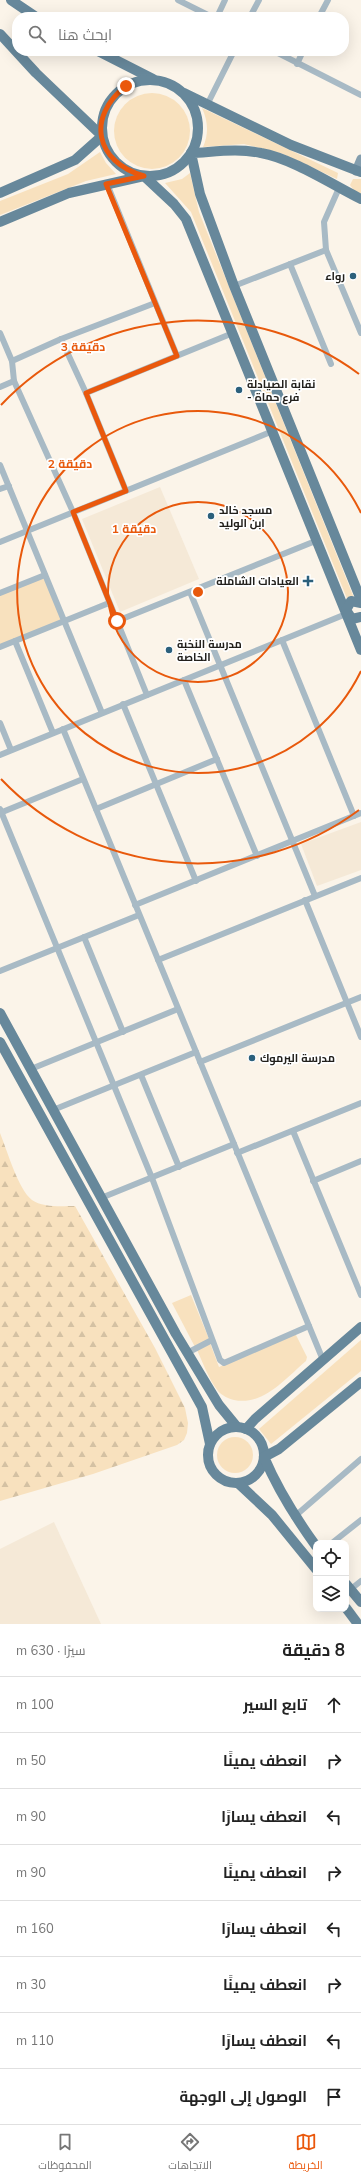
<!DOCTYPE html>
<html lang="ar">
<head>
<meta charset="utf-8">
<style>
	body { margin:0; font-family:"Nunito Sans",Cairo,sans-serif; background:#f2f2f2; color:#222; direction:rtl }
	.controls { position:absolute; right:12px; bottom:12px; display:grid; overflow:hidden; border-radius:8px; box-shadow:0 4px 16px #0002 }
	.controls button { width:36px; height:36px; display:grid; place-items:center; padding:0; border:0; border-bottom:1px solid #e0e0e0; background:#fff; color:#222; font:20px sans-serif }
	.stop { position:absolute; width:12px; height:12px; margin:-9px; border:3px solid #ea580c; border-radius:50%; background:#fff }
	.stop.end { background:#ea580c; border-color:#fff; box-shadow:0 1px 4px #0008 }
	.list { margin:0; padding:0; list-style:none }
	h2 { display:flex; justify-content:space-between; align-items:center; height:52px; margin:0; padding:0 16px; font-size:17px }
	h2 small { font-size:13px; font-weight:400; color:#767676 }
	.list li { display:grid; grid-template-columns:26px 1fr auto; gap:12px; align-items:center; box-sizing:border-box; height:56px; padding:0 16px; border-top:1px solid #e0e0e0 }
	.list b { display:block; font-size:15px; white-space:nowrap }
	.list em { font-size:13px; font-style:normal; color:#767676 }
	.icon { flex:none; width:22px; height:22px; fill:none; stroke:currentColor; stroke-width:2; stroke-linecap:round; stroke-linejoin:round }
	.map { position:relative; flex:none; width:361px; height:1624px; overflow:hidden; direction:ltr }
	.search { position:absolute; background:#fff; box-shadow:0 4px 16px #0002; left:12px; right:12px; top:12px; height:44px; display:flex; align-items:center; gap:10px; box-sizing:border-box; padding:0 14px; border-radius:16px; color:#767676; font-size:15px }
	.sheet { height:500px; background:#fff }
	nav { display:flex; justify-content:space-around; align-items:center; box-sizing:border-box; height:56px; border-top:1px solid #e0e0e0; background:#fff; font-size:11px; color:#767676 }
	nav a { display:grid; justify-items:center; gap:2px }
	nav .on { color:#ea580c }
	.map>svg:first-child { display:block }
</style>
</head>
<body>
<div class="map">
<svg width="361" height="1624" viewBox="0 0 361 1624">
	<defs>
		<pattern id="forest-firs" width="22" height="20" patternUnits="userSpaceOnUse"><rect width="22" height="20" fill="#f8e1be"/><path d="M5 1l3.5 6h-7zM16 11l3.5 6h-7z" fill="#d4c1a3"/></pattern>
	</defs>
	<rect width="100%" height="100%" fill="#fbf4e9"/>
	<g fill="#f5e9d7">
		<polygon points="160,487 199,579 120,612 82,519"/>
		<polygon points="361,822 361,870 317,886 301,844"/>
		<polygon points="54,1522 101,1624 0,1624 0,1549"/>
	</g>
	<g fill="#f8e1be">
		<circle cx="152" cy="131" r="38"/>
		<path d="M202,108L338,173L337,179L283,154L244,144L203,147C209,134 208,121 202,108Z"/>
		<polygon points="100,152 106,163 116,174 86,181 0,215 0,201 68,174"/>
		<polygon points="190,173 199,212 354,598 348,601 191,212 165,183 182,179"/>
		<polygon points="353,179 361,179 361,195 355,192 350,185"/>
		<polygon points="45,575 64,621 0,647 0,593"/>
		<polygon points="191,1295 209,1339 195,1347 172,1303"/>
		<path d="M295,1333L307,1357L306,1361C285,1379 263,1406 234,1400C229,1399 221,1395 218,1391C209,1380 203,1363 197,1350L210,1343L219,1367Z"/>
		<polygon points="361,1340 361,1371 271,1444 259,1429"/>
		<circle cx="235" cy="1455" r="18"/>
	</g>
	<path fill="url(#forest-firs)" d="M0,1133C7,1150 18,1189 32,1200C43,1208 63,1206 75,1206L155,1348L185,1408L188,1423L187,1433L184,1440L177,1445L93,1474L0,1501Z"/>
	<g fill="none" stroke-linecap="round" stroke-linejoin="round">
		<g stroke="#a8bac5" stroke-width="6">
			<polyline points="178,0 212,17"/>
			<polyline points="217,17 225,0"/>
			<polyline points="250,17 259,0"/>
			<polyline points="319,17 328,0"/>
			<polyline points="274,51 361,95"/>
			<polyline points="297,64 303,51"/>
			<polyline points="208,103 234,51"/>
			<polyline points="107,184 177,356"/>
			<polyline points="339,188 324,222 326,250 361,333"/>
			<polyline points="290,264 331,364"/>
			<polyline points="234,286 326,250"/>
			<polyline points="0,333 12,361 14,381 73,512 147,695"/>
			<polyline points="61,339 86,393 126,491"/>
			<polyline points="12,361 61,339 155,303"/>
			<polyline points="0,387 14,381"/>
			<polyline points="86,393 233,333"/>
			<polyline points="0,465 102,713"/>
			<polyline points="0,489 9,486"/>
			<polyline points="0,542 273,431"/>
			<polyline points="190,592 315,896"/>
			<polyline points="0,593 45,575"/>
			<polyline points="117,621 318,540"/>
			<polyline points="282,640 354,816"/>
			<polyline points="15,641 53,733"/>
			<polyline points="0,647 109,603"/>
			<polyline points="184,680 257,856"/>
			<polyline points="123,704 196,881"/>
			<polyline points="0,723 11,750"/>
			<polyline points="63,729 323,1360"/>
			<polyline points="0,755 346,614"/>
			<polyline points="0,809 152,1178 220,1360 224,1363 309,1326"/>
			<polyline points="96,809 217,759"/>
			<polyline points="0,813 83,779"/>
			<polyline points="305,900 361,1037"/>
			<polyline points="135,905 361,813"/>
			<polyline points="84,937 123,1032"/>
			<polyline points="158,960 361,878"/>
			<polyline points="0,971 139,915"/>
			<polyline points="200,1062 361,997"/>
			<polyline points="31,1069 178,1009"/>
			<polyline points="141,1075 179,1167"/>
			<polyline points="53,1110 196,1052"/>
			<polyline points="293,1131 361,1295"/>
			<polyline points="237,1153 361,1103"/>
			<polyline points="313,1181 361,1161"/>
			<polyline points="101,1198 234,1144"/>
			<polyline points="187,1353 212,1340"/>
			<polyline points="294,1517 361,1459"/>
			<polyline points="332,1543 361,1520"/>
			<polyline points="351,1589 361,1581"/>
		</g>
		<polyline stroke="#839dad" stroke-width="9" points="356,171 361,159"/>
		<g stroke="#67889b" stroke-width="10">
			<polyline points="11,0 36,17"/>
			<polyline points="0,34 36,73 102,136 75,160 0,193"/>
			<polyline points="98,51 153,79"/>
			<circle cx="150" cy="128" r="48"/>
			<polyline points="184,93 291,145 361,172"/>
			<path d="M361,199C333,185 291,158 261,153C238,148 214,152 191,153L200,194L234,286L361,600"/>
			<polyline points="0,222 69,193 144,176 174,204 186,219 361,650"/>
			<polyline points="361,603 351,601 346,610 352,619 361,617"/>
			<polyline points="0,1013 176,1334 219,1405 237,1427"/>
			<polyline points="0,1042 202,1407 210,1444"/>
			<circle cx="236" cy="1455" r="28"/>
			<polyline points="246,1429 255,1419 361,1327"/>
			<polyline points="238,1483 272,1515 316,1569"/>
			<path d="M316,1546C295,1517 278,1490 264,1457L279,1449L361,1382"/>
			<polyline points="346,1584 361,1602"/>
			<polyline points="346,1608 358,1624"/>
		</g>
	</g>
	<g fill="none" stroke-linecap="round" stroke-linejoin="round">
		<path stroke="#ea580c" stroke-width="5" d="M117,621L73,512L126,491L86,393L177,356L106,184L144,176C95,162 86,117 126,86"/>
	</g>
	<g fill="none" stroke="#e8590c" stroke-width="2">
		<circle cx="198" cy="592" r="90"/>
		<path d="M361 671A181 181 0 1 1 361 513"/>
		<path d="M359 810A271 271 0 0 1 1 779M1 405A271 271 0 0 1 359 374"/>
	</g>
	<g fill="#2b607c" stroke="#fff" stroke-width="1.5">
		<circle cx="353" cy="276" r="4"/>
		<circle cx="239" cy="390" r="4"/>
		<circle cx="211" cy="516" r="4"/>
		<path d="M306 575h4v4h4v4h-4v4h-4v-4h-4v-4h4z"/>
		<circle cx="169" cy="650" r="4"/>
		<circle cx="252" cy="1058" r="4"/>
	</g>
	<g text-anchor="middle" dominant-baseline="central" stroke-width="3.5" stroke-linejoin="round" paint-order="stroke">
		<g font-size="11" font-weight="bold" fill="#22201c" stroke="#fff" text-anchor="start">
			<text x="345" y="276" text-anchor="end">رواء</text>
			<text x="247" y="384">نقابة الصيادلة<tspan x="247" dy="13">- فرع حماة</tspan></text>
			<text x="219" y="510">مسجد خالد<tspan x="219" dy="13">ابن الوليد</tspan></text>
			<text x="299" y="581" text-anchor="end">العيادات الشاملة</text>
			<text x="177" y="644">مدرسة النخبة<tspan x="177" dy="13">الخاصة</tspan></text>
			<text x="260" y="1058">مدرسة اليرموك</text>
		</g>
	</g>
	<circle cx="198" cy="592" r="6" fill="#e8590c" stroke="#fff" stroke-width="2"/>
	<g font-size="12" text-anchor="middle" font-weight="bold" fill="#e8590c" stroke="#fff" stroke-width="3.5" stroke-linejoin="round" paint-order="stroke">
		<text x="83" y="351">3 دقيقة</text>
		<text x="70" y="468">2 دقيقة</text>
		<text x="134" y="533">1 دقيقة</text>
	</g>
</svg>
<div class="controls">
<button><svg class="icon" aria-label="locate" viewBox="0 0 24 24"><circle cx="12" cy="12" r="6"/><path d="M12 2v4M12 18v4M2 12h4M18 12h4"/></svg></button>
<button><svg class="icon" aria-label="layers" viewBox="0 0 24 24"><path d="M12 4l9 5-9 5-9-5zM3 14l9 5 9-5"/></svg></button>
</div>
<div class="stop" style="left:117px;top:621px"></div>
<div class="stop end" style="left:126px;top:86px"></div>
<div class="search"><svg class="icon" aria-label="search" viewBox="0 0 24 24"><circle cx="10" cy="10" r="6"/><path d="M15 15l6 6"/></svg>ابحث هنا</div>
</div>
<section class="sheet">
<h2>8 دقيقة<small>سيرًا · 630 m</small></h2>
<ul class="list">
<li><svg class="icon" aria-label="ahead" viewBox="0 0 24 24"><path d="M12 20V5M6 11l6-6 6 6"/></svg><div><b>تابع السير</b></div><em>100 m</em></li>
<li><svg class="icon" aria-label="right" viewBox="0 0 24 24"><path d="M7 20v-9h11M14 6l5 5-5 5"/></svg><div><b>انعطف يمينًا</b></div><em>50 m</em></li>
<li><svg class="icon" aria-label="left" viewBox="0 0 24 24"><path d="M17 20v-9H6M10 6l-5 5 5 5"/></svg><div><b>انعطف يسارًا</b></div><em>90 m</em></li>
<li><svg class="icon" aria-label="right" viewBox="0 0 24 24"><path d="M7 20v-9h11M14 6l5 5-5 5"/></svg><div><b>انعطف يمينًا</b></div><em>90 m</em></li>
<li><svg class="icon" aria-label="left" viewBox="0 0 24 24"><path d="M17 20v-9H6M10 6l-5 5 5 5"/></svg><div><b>انعطف يسارًا</b></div><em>160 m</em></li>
<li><svg class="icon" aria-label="right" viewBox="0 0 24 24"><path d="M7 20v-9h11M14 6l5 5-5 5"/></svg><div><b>انعطف يمينًا</b></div><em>30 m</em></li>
<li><svg class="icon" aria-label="left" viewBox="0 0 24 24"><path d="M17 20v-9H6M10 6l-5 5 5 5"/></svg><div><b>انعطف يسارًا</b></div><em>110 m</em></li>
<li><svg class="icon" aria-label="arrive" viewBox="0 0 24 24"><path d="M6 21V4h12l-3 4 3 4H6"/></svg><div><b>الوصول إلى الوجهة</b></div></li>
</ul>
</section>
<nav>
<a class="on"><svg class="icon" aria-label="map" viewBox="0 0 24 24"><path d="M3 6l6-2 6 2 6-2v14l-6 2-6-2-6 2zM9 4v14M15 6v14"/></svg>الخريطة</a>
<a><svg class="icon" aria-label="directions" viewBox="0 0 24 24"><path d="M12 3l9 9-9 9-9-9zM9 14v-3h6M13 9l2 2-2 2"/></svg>الاتجاهات</a>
<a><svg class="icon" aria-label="saved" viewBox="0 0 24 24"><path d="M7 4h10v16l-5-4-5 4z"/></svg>المحفوظات</a>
</nav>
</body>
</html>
